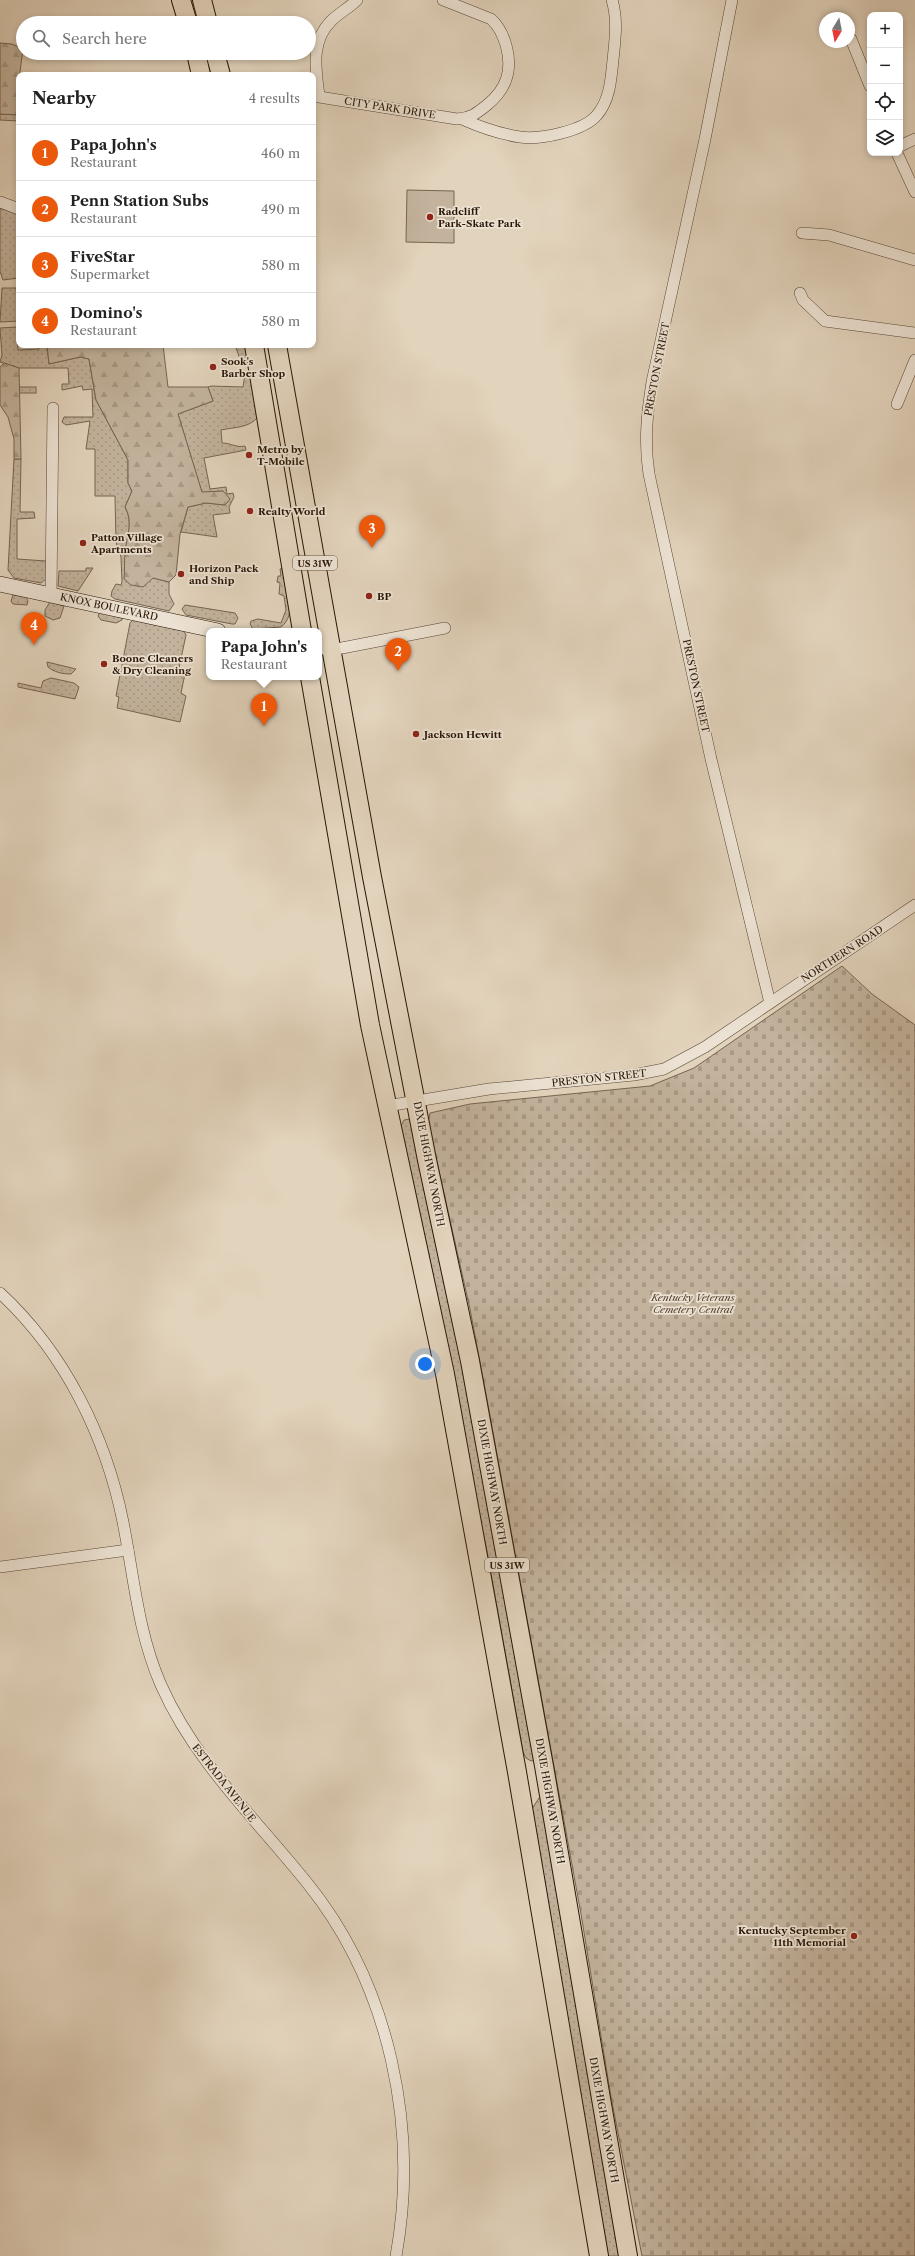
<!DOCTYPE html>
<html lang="en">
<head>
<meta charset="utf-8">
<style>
	body { margin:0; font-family:"Libre Caslon Text",serif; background:#f6f6f6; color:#222 }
	.controls { position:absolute; right:12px; top:12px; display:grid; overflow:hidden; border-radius:8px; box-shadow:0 2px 6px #0003 }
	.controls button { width:36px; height:36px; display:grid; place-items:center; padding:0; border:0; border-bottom:1px solid #e0e0e0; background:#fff; color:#222; font:20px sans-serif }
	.compass { position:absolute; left:819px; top:12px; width:36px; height:36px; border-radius:50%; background:#fff; box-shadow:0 2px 6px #0003; rotate:190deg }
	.you { position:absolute; left:425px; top:1364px; width:14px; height:14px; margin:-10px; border:3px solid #fff; border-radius:50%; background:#1a73e8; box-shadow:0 0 0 6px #1a73e833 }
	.badge { display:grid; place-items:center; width:26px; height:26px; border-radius:50%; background:#ea580c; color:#fff; font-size:13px; font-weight:700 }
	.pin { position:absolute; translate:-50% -33px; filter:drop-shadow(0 1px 2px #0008) }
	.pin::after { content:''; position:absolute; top:21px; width:14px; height:12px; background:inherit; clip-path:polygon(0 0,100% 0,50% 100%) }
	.popup { position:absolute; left:206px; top:628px; width:116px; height:52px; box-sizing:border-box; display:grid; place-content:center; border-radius:8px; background:#fff; filter:drop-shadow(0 1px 3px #0005); font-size:13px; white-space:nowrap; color:#767676 }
	.popup b { font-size:15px; color:#222 }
	.popup::after { content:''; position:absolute; left:50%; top:100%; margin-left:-8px; border:8px solid transparent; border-top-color:#fff }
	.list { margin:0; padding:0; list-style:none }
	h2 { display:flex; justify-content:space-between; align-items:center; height:52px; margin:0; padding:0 16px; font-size:17px }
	h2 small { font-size:13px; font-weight:400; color:#767676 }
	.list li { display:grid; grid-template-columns:26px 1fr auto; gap:12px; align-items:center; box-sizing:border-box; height:56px; padding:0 16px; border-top:1px solid #e0e0e0 }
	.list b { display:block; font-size:15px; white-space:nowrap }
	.list p { margin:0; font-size:13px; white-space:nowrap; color:#767676 }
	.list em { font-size:13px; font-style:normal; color:#767676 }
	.icon { flex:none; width:22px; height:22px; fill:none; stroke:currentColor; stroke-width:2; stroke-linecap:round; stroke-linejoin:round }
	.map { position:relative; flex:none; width:915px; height:2256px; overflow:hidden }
	.search { position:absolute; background:#fff; box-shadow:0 2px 6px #0003; left:16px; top:16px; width:300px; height:44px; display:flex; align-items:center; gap:10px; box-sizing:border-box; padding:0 14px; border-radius:22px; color:#767676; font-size:15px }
	.panel { position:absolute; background:#fff; box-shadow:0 2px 6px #0003; left:16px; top:72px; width:300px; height:276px; border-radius:8px }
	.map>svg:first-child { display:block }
</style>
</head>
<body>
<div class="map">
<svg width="915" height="2256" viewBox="0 0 915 2256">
	<defs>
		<pattern id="grass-dots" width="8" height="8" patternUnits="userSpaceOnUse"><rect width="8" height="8" fill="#c3b39d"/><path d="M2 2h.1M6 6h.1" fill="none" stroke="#a89986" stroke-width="1.8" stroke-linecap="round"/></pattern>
		<pattern id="forest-firs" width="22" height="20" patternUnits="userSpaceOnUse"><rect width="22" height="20" fill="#c3b39d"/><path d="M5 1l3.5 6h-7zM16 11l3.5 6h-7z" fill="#a89986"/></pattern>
		<pattern id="cemetery-stones" width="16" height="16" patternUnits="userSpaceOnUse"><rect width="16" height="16" fill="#c3b39d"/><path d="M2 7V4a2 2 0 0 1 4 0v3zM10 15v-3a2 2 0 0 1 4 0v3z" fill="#a89986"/></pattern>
	</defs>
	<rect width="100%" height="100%" fill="#e2d3bc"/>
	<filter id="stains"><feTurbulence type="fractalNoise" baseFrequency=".005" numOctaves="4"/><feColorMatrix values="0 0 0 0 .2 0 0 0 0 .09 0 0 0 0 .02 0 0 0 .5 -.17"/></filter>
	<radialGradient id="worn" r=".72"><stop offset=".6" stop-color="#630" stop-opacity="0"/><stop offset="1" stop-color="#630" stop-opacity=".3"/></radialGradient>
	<g fill="url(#grass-dots)" stroke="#766451">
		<polygon points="0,114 19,115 19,121 0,120"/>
		<polygon points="4,208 19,213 19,278 3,280 0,271 0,209"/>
		<polygon points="2,288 16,288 19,321 0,322"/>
		<path d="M17,327L18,350L39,349V345H47L49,364L80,357L89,359L96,400L128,460V483L132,491L125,507C133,522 128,537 125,552L153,578L169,582V594L174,604L169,611L115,599L111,596L112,591L116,584L121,585L122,582L121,557L116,542L115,496H95V449H86L90,421L66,425L62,422L64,417H93L92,389L83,390L82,386L62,390V384H69L68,368H19L0,362L2,355L0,328Z"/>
		<polygon points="235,345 248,345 248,361 244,362 240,359"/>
		<path d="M248,372H252L258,417C249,428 235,427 221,430L222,443C231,443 236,448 245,446L246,450L204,458L210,489L226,487L227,494L233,493L234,497L229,507L230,513L213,515L217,537L181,532L188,507L206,503L225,505L223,491L202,493L178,414L213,401L208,387L211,386L243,387L245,374Z"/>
		<rect x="19" y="387" width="17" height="6"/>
		<polygon points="14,459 21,459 20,512 34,512 35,518 17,519 17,559 46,561 47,578 41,583 14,578 8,570"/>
		<polygon points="86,568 93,568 78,591 58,586 59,571 86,571"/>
		<path d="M284,568C287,586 298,614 281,627L253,629L250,624L251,621L258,619L281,623L286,610L284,596L279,594L280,583L277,582L278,576H281L280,569Z"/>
		<polygon points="13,595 26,597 28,601 27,605 13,604 11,601"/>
		<polygon points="50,602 64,606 60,618 53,620 45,616 45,610"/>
		<polygon points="185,605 235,613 238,618 235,624 232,624 186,615 182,609"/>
		<polygon points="100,612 122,618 122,620 116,623 101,620 98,616"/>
		<polygon points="133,620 184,631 186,635 179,668 186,669 181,693 186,696 180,722 117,708 119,697 116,696 130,623"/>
		<path d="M47,662L76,669L71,674C62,674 54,672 48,667Z"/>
		<polygon points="51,678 74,683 79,687 75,699 18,687 18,683 41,688 43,681"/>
		<polygon points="410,1119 451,1300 534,1760 531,1761 526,1758 523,1752 487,1551 399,1130 404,1120"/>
		<polygon points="539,1798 541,1799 622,2256 608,2256 597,2199 530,1812"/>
	</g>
	<g fill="url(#forest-firs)" stroke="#766451">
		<polygon points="0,43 12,44 23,49 18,87 19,115 0,114"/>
		<path d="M47,345H163L168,387H208L213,401L178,414L202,492L223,491L230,499L225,505L206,503L188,507L180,534L176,575L169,582L153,578L143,587L131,585L124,579C125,571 124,562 125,554C126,537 134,523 125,507L132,491L128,483V460L96,400L89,359L80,357L49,364Z"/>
		<polygon points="4,363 19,368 21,459 14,459 14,439 8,417 0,405 0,367"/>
	</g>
	<polygon fill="url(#cemetery-stones)" stroke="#766451" points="842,966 872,994 915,1025 915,2256 642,2256 611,2097 581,1914 486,1394 470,1309 428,1122 430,1113 470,1104 650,1086 694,1068"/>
	<polygon fill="#c3b39d" stroke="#766451" points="407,190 454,191 454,243 406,242"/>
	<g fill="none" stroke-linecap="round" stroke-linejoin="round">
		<defs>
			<g id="minor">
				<path d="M732,0L705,139L652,382C647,414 644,442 649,474L711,759L770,1003"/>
				<polyline points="851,39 870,86"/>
				<path d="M313,96L457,119C471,118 477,113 487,105C507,89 513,70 506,45C503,35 499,26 491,19L443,0"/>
				<path d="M319,96C316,70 310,42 331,21C339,13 349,8 357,0"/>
				<path d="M462,119C480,127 500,134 520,137C540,140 584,131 597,115C610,100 611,79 613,60C615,40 618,20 612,0"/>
				<polyline points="900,146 915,139"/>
				<polyline points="897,153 915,192"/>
				<polyline points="0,202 19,209"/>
				<polyline points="802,233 829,235 915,260"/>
				<polyline points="800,293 803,300 825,321 915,333"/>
				<polyline points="897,404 915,360"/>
				<polyline points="51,595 53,408"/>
				<polyline points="319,649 342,648 445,628"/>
				<polyline points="387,1106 489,1089 634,1075 664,1069 705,1047 915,905"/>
				<path d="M0,1293C65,1353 106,1437 123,1522C134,1577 138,1633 161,1685C195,1762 256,1819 308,1884C390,1986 419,2128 396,2256"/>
				<polyline points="0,1567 128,1550"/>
			</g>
			<polyline id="secondary" points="0,584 218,631"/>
			<g id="trunk">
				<polyline points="181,0 188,23"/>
				<polyline points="202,0 208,23"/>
				<polyline points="196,53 201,75"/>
				<polyline points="215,53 221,75"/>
				<polyline points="254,345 302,631"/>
				<polyline points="277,345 372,877 427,1160 470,1361 544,1766 628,2256"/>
				<polyline points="310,677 370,1025 445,1374 517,1772 599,2256"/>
			</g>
		</defs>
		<use href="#minor" stroke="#574433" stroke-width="12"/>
		<use href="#secondary" stroke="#291505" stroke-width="16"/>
		<use href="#trunk" stroke="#291505" stroke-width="20"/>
		<use href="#minor" stroke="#ece2d3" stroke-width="11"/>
		<use href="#secondary" stroke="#ece2d3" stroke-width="15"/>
		<use href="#trunk" stroke="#e2d3bc" stroke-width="18"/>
	</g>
	<g fill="#8f2418" stroke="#ece2d3" stroke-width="1.5">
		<circle cx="430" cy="217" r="4"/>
		<circle cx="213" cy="367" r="4"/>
		<circle cx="249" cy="455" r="4"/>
		<circle cx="250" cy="511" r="4"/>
		<circle cx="83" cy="543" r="4"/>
		<circle cx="181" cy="574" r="4"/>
		<circle cx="369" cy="596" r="4"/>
		<circle cx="104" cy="664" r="4"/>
		<circle cx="416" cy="734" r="4"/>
		<circle cx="854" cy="1936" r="4"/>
	</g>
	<g text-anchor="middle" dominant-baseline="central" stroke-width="3.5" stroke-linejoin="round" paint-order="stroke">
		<g fill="#ece2d3" stroke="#645243" stroke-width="1">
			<rect x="293" y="556" width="44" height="14" rx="3"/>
			<rect x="485" y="1558" width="44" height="14" rx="3"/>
		</g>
		<g font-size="9" font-weight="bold" fill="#291505">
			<text x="315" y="563">US 31W</text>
			<text x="507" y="1565">US 31W</text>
		</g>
		<g font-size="10" fill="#291505" stroke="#ece2d3">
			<text transform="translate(390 108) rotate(9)">CITY PARK DRIVE</text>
			<text transform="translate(657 369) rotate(-79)">PRESTON STREET</text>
			<text transform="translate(109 607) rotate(12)">KNOX BOULEVARD</text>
			<text transform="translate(696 686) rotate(78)">PRESTON STREET</text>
			<text transform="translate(842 954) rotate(-33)">NORTHERN ROAD</text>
			<text transform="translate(599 1078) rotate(-6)">PRESTON STREET</text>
			<text transform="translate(429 1164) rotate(79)">DIXIE HIGHWAY NORTH</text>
			<text transform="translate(492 1482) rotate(80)">DIXIE HIGHWAY NORTH</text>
			<text transform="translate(224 1783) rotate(52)">ESTRADA AVENUE</text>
			<text transform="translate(550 1801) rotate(80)">DIXIE HIGHWAY NORTH</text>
			<text transform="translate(604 2120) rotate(80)">DIXIE HIGHWAY NORTH</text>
		</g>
		<g font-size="10" font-weight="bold" fill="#291505" stroke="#ece2d3" text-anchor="start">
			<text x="438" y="211">Radcliff<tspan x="438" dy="12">Park-Skate Park</tspan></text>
			<text x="221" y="361">Sook's<tspan x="221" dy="12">Barber Shop</tspan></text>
			<text x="257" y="449">Metro by<tspan x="257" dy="12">T-Mobile</tspan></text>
			<text x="258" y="511">Realty World</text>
			<text x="91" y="537">Patton Village<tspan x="91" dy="12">Apartments</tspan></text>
			<text x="189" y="568">Horizon Pack<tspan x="189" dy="12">and Ship</tspan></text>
			<text x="377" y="596">BP</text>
			<text x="112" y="658">Boone Cleaners<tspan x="112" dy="12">&amp; Dry Cleaning</tspan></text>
			<text x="424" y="734">Jackson Hewitt</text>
			<text x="846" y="1930" text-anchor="end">Kentucky September<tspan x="846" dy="12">11th Memorial</tspan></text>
		</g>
		<g font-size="10" font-style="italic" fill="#574433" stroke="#ece2d3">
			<text x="693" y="1297">Kentucky Veterans<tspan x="693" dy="12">Cemetery Central</tspan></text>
		</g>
	</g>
	<rect width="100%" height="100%" filter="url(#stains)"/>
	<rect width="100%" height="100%" fill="url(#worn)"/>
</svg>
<div class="controls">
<button>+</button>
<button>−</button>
<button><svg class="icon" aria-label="locate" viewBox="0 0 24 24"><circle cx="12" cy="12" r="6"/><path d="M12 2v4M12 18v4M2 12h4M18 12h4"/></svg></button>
<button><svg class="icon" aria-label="layers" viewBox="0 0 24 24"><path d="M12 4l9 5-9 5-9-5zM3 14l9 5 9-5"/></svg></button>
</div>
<svg class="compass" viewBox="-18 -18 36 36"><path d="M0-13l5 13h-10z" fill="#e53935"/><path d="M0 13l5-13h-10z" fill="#767676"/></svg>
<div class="you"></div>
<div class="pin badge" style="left:264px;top:726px">1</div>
<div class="popup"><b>Papa John's</b>Restaurant</div>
<div class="pin badge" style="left:398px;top:671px">2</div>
<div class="pin badge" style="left:372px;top:548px">3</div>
<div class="pin badge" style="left:34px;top:645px">4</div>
<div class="search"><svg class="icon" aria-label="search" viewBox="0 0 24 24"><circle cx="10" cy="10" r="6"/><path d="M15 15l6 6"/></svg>Search here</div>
<section class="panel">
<h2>Nearby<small>4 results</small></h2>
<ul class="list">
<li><span class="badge">1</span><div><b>Papa John's</b><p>Restaurant</p></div><em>460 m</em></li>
<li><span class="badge">2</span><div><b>Penn Station Subs</b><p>Restaurant</p></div><em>490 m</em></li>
<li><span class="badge">3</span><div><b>FiveStar</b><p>Supermarket</p></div><em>580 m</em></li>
<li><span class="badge">4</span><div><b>Domino's</b><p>Restaurant</p></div><em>580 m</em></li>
</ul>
</section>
</div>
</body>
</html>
